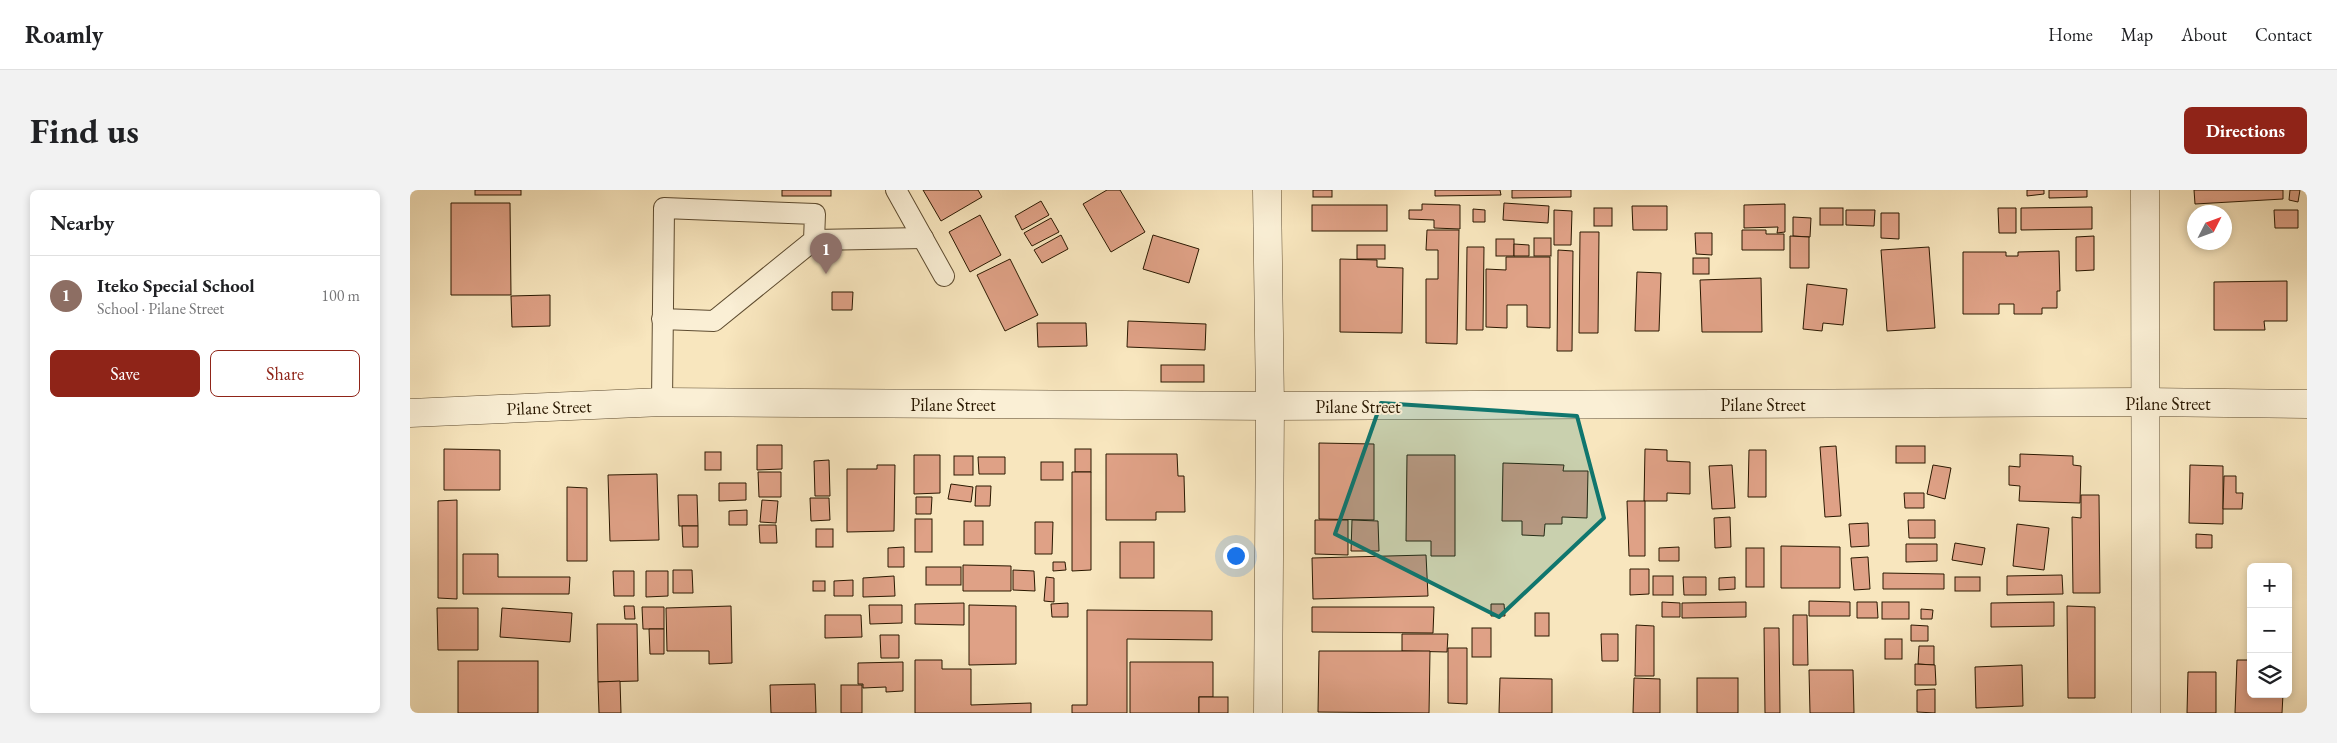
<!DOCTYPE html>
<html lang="en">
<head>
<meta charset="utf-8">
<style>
	body { margin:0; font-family:"EB Garamond",serif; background:#f2f2f2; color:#202124 }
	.controls { position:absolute; right:15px; bottom:15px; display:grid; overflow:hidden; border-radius:8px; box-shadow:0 2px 8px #0003 }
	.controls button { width:45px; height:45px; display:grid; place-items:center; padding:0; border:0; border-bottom:1px solid #e0e0e0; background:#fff; color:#202124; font:25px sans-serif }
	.compass { position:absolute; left:1777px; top:15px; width:45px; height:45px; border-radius:50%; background:#fff; box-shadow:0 2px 8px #0003; rotate:48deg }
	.you { position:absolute; left:825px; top:365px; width:18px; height:18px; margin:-12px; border:4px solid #fff; border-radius:50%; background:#1a73e8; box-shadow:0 0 0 8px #1a73e833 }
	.badge { display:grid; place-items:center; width:32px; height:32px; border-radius:50%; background:#8f2418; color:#fff; font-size:16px; font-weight:700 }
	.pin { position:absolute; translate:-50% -41px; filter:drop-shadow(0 1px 2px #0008) }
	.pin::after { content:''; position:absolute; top:26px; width:18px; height:15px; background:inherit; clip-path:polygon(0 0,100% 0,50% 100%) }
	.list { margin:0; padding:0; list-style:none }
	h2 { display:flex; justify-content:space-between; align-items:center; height:65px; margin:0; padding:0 20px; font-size:21px }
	h2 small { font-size:16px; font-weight:400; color:#757577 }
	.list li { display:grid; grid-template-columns:32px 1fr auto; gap:15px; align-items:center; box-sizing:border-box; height:80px; padding:0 20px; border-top:1px solid #e0e0e0 }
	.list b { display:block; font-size:19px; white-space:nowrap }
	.list p { margin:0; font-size:16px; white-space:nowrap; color:#757577 }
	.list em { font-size:16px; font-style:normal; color:#757577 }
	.actions { display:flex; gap:10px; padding:15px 20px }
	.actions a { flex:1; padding:11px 0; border:1px solid #8f2418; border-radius:8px; text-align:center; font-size:18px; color:#8f2418 }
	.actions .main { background:#8f2418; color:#fff }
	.icon { flex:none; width:28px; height:28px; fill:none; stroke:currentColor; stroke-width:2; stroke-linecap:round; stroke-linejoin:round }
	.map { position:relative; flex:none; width:1897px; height:523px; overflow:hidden; border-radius:8px }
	header { display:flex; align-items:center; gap:30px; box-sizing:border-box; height:70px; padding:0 25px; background:#fff; border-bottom:1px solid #e0e0e0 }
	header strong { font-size:24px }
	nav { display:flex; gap:28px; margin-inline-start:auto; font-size:18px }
	.intro { display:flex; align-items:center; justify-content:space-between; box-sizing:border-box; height:120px; padding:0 30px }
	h1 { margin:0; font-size:35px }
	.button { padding:12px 22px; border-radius:8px; background:#8f2418; color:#fff; font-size:18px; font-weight:700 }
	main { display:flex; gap:30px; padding:0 30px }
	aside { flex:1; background:#fff; border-radius:8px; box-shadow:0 2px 8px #0003 }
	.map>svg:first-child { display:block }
</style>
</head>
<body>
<header>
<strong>Roamly</strong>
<nav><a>Home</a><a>Map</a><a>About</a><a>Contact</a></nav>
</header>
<div class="intro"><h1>Find us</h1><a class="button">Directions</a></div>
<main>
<aside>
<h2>Nearby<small></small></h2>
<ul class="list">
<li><span class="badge" style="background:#8d6e63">1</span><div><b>Iteko Special School</b><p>School · Pilane Street</p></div><em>100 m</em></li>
</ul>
<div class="actions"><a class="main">Save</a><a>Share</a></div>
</aside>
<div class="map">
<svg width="1897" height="523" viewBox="0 0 1897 523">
	<rect width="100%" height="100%" fill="#f8e6be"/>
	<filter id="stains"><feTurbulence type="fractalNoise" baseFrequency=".004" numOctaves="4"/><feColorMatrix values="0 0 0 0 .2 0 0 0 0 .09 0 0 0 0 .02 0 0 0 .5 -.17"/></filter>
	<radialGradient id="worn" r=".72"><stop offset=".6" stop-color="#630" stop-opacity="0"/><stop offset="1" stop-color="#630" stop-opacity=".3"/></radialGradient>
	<g fill="#dfa186" stroke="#2a1800">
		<rect x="65" y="0" width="46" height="5"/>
		<rect x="372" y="0" width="49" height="6"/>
		<polygon points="513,0 568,0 572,7 531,31"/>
		<polygon points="697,0 710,0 735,42 701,62 673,14"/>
		<rect x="903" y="0" width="19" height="7"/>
		<polygon points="1025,0 1090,0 1091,5 1025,6"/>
		<polygon points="1102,0 1161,0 1161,7 1102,8"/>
		<polygon points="1617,0 1634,0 1634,4 1617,6"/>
		<polygon points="1639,0 1677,0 1677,7 1639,8"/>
		<polygon points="1784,0 1873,0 1873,9 1785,14"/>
		<polygon points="1880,0 1890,0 1888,12 1879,10"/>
		<polygon points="631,11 639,25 612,40 605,26"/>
		<polygon points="41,13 100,13 101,105 41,105"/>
		<polygon points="1094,13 1139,16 1138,33 1093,30"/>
		<polygon points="1012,14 1050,15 1050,39 1024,38 1024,30 999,29 999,20 1012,20"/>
		<polygon points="1375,14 1375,42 1367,43 1368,37 1334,38 1334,15"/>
		<rect x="902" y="15" width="75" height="26"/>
		<polygon points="1222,16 1257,16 1257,40 1223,40"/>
		<polygon points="1682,17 1682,39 1611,40 1611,18"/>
		<rect x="1184" y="18" width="18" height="18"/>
		<rect x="1410" y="18" width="23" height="17"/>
		<polygon points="1588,18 1606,18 1606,43 1589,43"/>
		<polygon points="1063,19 1075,20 1075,32 1063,32"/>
		<polygon points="1144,20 1162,21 1161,55 1144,55"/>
		<polygon points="1436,20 1465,20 1464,36 1436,35"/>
		<polygon points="1864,20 1888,20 1888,38 1865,38"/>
		<polygon points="1471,23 1489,23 1489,49 1471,48"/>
		<polygon points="570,25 591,65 560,82 539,42"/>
		<polygon points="1383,27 1401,28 1400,47 1383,46"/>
		<polygon points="641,28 649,42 622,56 614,43"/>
		<polygon points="1017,40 1049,40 1047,154 1016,153 1016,89 1028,89 1028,60 1016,60"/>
		<polygon points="1332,40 1356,40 1356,44 1374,44 1374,60 1332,60"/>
		<polygon points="1170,42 1189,42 1188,143 1169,143"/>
		<polygon points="1285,43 1302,43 1302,65 1286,64"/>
		<polygon points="651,45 658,59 632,73 624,60"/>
		<polygon points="743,45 789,59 779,93 733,79"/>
		<polygon points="1380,46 1399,47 1399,78 1380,78"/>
		<polygon points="1684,46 1684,80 1666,81 1666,47"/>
		<rect x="1124" y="48" width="17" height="18"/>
		<rect x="1086" y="49" width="18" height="17"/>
		<polygon points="1104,54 1119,55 1119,66 1104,66"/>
		<rect x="947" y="55" width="28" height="14"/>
		<polygon points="1057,57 1074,57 1073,140 1056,140"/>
		<polygon points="1519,57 1525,138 1477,141 1471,60"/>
		<polygon points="1148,60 1163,61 1162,161 1147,161"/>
		<polygon points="1649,61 1650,101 1647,101 1647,118 1632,118 1632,124 1604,124 1604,114 1589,114 1589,124 1553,124 1553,62 1596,62 1596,66 1608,66 1608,62"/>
		<polygon points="1096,67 1140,67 1140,138 1117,137 1117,115 1097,115 1097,138 1076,137 1076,79 1096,80"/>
		<rect x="1283" y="68" width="16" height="16"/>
		<polygon points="600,69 628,125 595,141 567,85"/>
		<polygon points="930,69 967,70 967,77 993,78 992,143 930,142"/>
		<polygon points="1227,82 1251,83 1249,141 1225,141"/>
		<polygon points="1351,88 1352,142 1292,142 1290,90"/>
		<polygon points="1877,91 1877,131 1854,131 1855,140 1804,140 1804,92"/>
		<polygon points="1397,94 1437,99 1433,135 1413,133 1412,141 1393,139"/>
		<polygon points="422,102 443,102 442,120 422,120"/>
		<polygon points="140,105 140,136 102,137 101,106"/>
		<polygon points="718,131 796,134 795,160 717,157"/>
		<polygon points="627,133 676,133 677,156 628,157"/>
		<rect x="751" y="175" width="43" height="17"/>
		<polygon points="909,253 964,254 964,330 909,329"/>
		<polygon points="347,255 372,255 372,279 347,280"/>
		<polygon points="1426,256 1431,326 1415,327 1410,257"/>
		<rect x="1486" y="256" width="29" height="17"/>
		<polygon points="34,259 90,260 90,300 34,300"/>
		<rect x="665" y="259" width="16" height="23"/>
		<polygon points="1235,259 1257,260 1257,271 1280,272 1280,304 1257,303 1257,311 1234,311"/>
		<polygon points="1339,260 1356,260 1356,307 1338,307"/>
		<rect x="295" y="262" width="16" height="18"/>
		<polygon points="696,264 767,264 768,286 774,286 775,322 746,322 746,330 696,330"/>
		<polygon points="1610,264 1663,266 1663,275 1671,276 1670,313 1609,311 1610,296 1599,295 1599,276 1610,277"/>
		<polygon points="504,265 530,265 530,303 504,304"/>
		<polygon points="997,265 1045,265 1045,366 1021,366 1021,351 996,351"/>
		<rect x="544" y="266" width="19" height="19"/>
		<polygon points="568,267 595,267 595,284 569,284"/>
		<polygon points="419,270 420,306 405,306 404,271"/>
		<rect x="631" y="272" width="22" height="18"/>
		<polygon points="1093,273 1154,275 1153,281 1178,281 1177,328 1152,327 1152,334 1135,334 1134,346 1112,345 1112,331 1092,331"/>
		<polygon points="467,275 485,275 484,341 437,342 437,279 467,279"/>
		<polygon points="1322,275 1325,318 1302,319 1299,276"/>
		<polygon points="1523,275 1541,278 1535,309 1517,304"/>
		<polygon points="1780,275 1813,276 1813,334 1779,333"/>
		<polygon points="348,282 371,282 371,307 349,307"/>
		<polygon points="662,282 681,282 681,380 662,381"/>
		<polygon points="247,284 249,350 200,351 198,285"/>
		<polygon points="1814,286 1826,286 1826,303 1833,303 1832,319 1813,319"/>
		<polygon points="309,293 336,293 336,310 309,311"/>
		<polygon points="541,294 563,297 561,312 538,309"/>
		<polygon points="566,296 581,296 580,316 565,316"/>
		<polygon points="157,297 177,298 177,371 157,371"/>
		<polygon points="1494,303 1514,303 1514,318 1495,318"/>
		<polygon points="268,305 287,305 288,336 269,336"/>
		<polygon points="1671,305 1689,305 1690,403 1663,403 1662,327 1671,328"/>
		<polygon points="506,307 522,307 521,324 506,324"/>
		<polygon points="400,308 419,308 420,330 401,331"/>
		<polygon points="47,310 47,409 28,408 28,311"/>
		<polygon points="352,310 368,311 366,333 350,332"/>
		<polygon points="1217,311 1235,311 1235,366 1219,366"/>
		<polygon points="337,320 337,335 319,335 319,321"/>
		<polygon points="1320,327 1321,357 1305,358 1304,328"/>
		<rect x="505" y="329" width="17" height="33"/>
		<polygon points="905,330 938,330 938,365 905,364"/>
		<polygon points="942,330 968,331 969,361 941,361"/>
		<polygon points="1498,330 1525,330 1525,348 1499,348"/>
		<rect x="554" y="331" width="19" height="24"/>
		<polygon points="625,332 643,332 642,364 625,364"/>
		<polygon points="1458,333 1459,356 1441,357 1439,334"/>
		<polygon points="1607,334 1639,338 1634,380 1603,376"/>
		<polygon points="349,335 366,335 367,353 350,353"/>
		<polygon points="272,336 288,336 288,357 273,357"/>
		<rect x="406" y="339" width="17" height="18"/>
		<polygon points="1786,344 1802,345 1802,358 1786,358"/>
		<rect x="710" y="352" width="34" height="36"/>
		<polygon points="1545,353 1575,358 1572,375 1542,370"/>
		<polygon points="1496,354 1527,354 1527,371 1496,372"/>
		<polygon points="1371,356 1430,357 1430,398 1371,398"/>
		<polygon points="494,357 494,377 478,377 478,358"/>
		<polygon points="1269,357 1269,371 1249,371 1249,358"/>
		<rect x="1336" y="358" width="18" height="39"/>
		<polygon points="53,364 88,364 88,387 160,387 159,404 53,404"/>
		<polygon points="1016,365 1018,406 903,409 902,368"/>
		<polygon points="1458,367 1460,399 1444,400 1441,368"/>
		<polygon points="643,372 655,372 656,380 643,381"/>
		<polygon points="553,375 601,376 601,401 553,401"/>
		<rect x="516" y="377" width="35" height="18"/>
		<polygon points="1220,379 1239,379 1239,404 1220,405"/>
		<polygon points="263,380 282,380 283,403 263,403"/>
		<polygon points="603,380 624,381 625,401 603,400"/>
		<polygon points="203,381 224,381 224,406 204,406"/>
		<polygon points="236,381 258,381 258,406 236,407"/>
		<polygon points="1473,383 1534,384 1534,399 1473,399"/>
		<polygon points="1652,385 1653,404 1597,405 1597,386"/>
		<polygon points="484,386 485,406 453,407 453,388"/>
		<rect x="1243" y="386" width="20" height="19"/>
		<polygon points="636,387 644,388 644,412 634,411"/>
		<polygon points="1273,387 1296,387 1296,405 1274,405"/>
		<polygon points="1325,387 1325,399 1309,400 1309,388"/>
		<rect x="1545" y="387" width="25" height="14"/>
		<polygon points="443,390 443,406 424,406 424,391"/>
		<rect x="403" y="391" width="12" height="10"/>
		<polygon points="1399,411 1440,412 1440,426 1399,426"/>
		<polygon points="1252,412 1270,413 1270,427 1252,427"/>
		<polygon points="1336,412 1336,427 1272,428 1272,413"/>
		<polygon points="1447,412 1467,412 1468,428 1447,428"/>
		<rect x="1472" y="412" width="27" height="17"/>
		<polygon points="1644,412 1644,436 1581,437 1581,413"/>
		<polygon points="554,413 554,435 505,434 505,414"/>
		<polygon points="658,413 658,427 642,427 641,414"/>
		<polygon points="1081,414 1094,414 1095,426 1081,426"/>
		<polygon points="459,415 492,415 492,433 460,434"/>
		<polygon points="559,415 606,416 606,474 559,475"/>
		<polygon points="214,416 224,416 225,429 215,429"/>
		<polygon points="321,416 322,473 299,474 299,461 257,461 256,418"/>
		<polygon points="1657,416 1685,417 1685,508 1658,508"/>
		<polygon points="232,417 254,417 254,439 233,439"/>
		<polygon points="902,417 1024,417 1023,443 902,442"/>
		<polygon points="27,418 68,418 68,460 28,460"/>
		<polygon points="92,418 162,423 160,452 90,447"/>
		<polygon points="1511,419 1523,420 1522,429 1511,429"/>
		<polygon points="677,420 802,421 802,450 717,449 717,523 662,523 662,515 677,515"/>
		<rect x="1125" y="423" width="14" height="23"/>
		<polygon points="415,425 451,425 452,447 415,448"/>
		<polygon points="1383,425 1397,425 1398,475 1383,475"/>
		<polygon points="187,434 227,434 228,491 188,492"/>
		<polygon points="1226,435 1244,436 1244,486 1225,486"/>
		<polygon points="1501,435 1518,436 1518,451 1501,451"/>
		<rect x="1062" y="438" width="19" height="29"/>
		<polygon points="1354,438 1369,438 1370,523 1355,523"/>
		<polygon points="239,439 254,439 254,464 240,464"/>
		<polygon points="992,444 1038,444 1037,462 992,461"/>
		<polygon points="1191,444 1208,444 1208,471 1192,471"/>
		<polygon points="470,445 489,445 489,468 471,468"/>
		<rect x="1475" y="449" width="17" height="20"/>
		<polygon points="1509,456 1524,456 1524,475 1508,474"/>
		<polygon points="1038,458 1057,458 1057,514 1038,513"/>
		<polygon points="909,461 1020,461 1019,523 908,522"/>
		<polygon points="505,470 532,470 532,479 561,479 561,515 621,513 621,523 505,523"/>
		<polygon points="1827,470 1841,470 1841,504 1873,504 1872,523 1825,523"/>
		<rect x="48" y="471" width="80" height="52"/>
		<polygon points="493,472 493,501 476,502 476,497 453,498 453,494 448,494 448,473"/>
		<polygon points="720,472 803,472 803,507 789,507 789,523 720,523"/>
		<polygon points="1505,474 1525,475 1526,495 1505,495"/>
		<polygon points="1612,475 1613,516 1566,518 1565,477"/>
		<polygon points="1399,480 1443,480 1444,523 1400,523"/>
		<polygon points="1778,482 1806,482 1806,523 1777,523"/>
		<polygon points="1090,488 1142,489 1142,523 1089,523"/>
		<polygon points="1224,488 1250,489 1250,523 1223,523"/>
		<rect x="1287" y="488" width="41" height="35"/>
		<polygon points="210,491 211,523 189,523 188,492"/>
		<polygon points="405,494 406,523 361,523 360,495"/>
		<rect x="431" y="495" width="21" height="28"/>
		<polygon points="1525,499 1525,523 1507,522 1507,500"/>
		<rect x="789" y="507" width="29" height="16"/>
	</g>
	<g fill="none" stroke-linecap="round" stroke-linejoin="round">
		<defs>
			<g id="service">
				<polyline points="486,0 534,86"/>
				<polyline points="404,50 513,48"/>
				<polyline points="252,212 254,18 405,24 404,50 304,131 252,129"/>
			</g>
			<g id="minor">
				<polyline points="857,0 860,216 858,523"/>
				<polyline points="1735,0 1736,523"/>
				<polyline points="0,223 252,212 860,216 1734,212 1897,214"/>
			</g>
		</defs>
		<use href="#service" stroke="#5e4c30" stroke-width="22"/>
		<use href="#minor" stroke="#5e4c30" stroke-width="29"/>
		<use href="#service" stroke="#faefd5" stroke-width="20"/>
		<use href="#minor" stroke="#faefd5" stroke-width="28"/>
	</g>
	<path fill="#0f766e" fill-opacity="0.2" stroke="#0f766e" stroke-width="4" stroke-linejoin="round" d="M971,213L1167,226L1194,328L1089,427L925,344Z"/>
	<g text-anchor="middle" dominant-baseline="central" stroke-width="4" stroke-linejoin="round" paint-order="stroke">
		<g font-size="18" fill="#2a1800" stroke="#faefd5">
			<text x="1758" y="213">Pilane Street</text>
			<text x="543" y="214">Pilane Street</text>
			<text x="1353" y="214">Pilane Street</text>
			<text x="948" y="216">Pilane Street</text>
			<text transform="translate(139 217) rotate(-2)">Pilane Street</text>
		</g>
	</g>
	<rect width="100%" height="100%" filter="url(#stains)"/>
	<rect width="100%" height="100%" fill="url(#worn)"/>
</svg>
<div class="controls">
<button>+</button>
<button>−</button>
<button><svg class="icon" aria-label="layers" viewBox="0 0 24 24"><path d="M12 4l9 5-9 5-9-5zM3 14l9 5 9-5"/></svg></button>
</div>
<svg class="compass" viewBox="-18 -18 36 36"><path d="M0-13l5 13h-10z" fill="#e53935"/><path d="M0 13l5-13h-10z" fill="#757577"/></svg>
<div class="you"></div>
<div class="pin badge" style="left:416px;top:84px;background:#8d6e63">1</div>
</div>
</main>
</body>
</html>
